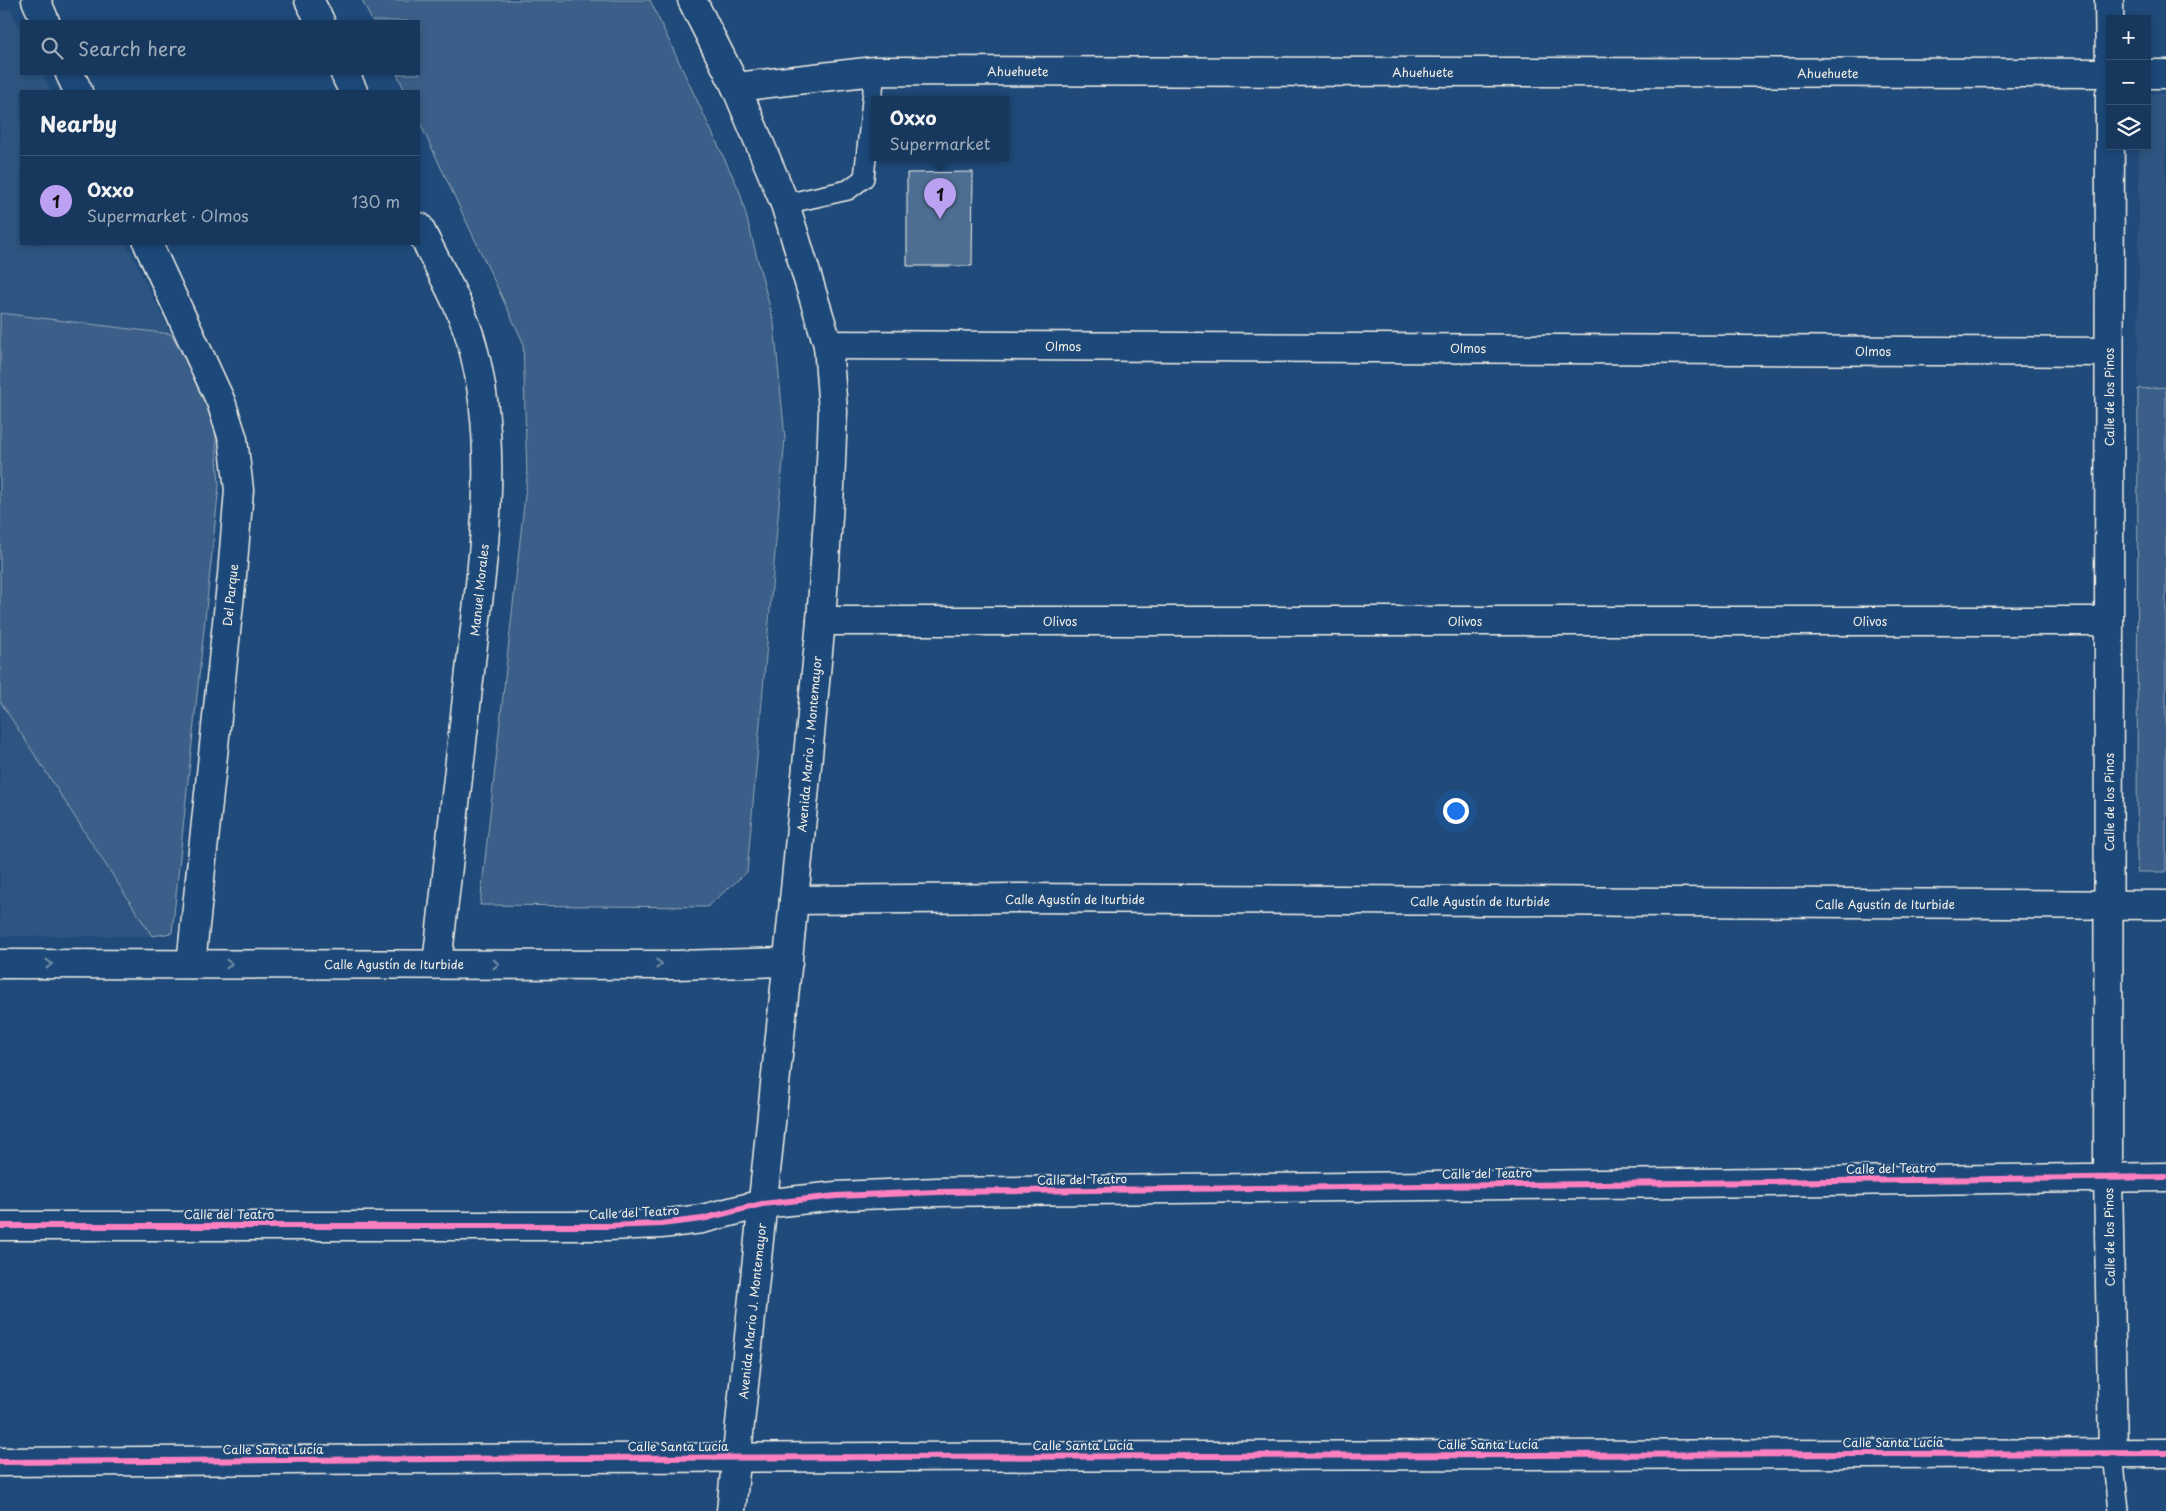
<!DOCTYPE html>
<html lang="en">
<head>
<meta charset="utf-8">
<style>
	body { margin:0; font-family:"Playpen Sans",sans-serif; background:#244365; color:#f1f3f6 }
	.controls { position:absolute; right:15px; top:15px; display:grid; overflow:hidden; border-radius:0px; box-shadow:0 2px 8px #0003 }
	.controls button { width:45px; height:45px; display:grid; place-items:center; padding:0; border:0; border-bottom:1px solid #365272; background:#17385c; color:#f1f3f6; font:25px sans-serif }
	.you { position:absolute; left:1455px; top:810px; width:18px; height:18px; margin:-12px; border:4px solid #fff; border-radius:50%; background:#1a73e8; box-shadow:0 0 0 8px #1a73e833 }
	.badge { display:grid; place-items:center; width:32px; height:32px; border-radius:50%; background:#bca0f2; color:#111; font-size:16px; font-weight:700 }
	.pin { position:absolute; translate:-50% -41px; filter:drop-shadow(0 1px 2px #0008) }
	.pin::after { content:''; position:absolute; top:26px; width:18px; height:15px; background:inherit; clip-path:polygon(0 0,100% 0,50% 100%) }
	.popup { position:absolute; left:871px; top:96px; width:138px; height:65px; box-sizing:border-box; display:grid; place-content:center; border-radius:0px; background:#17385c; filter:drop-shadow(0 1px 4px #0005); font-size:16px; white-space:nowrap; color:#9eacbb }
	.popup b { font-size:19px; color:#f1f3f6 }
	.popup::after { content:''; position:absolute; left:50%; top:100%; margin-left:-10px; border:10px solid transparent; border-top-color:#17385c }
	.list { margin:0; padding:0; list-style:none }
	h2 { display:flex; justify-content:space-between; align-items:center; height:65px; margin:0; padding:0 20px; font-size:21px }
	h2 small { font-size:16px; font-weight:400; color:#9eacbb }
	.list li { display:grid; grid-template-columns:32px 1fr auto; gap:15px; align-items:center; box-sizing:border-box; height:90px; padding:0 20px; border-top:1px solid #365272 }
	.list b { display:block; font-size:19px; white-space:nowrap }
	.list p { margin:0; font-size:16px; white-space:nowrap; color:#9eacbb }
	.list em { font-size:16px; font-style:normal; color:#9eacbb }
	.icon { flex:none; width:28px; height:28px; fill:none; stroke:currentColor; stroke-width:2; stroke-linecap:round; stroke-linejoin:round }
	.map { position:relative; flex:none; width:2166px; height:1511px; overflow:hidden }
	.search { position:absolute; background:#17385c; box-shadow:0 2px 8px #0003; left:20px; top:20px; width:400px; height:55px; display:flex; align-items:center; gap:12px; box-sizing:border-box; padding:0 18px; border-radius:0px; color:#9eacbb; font-size:19px }
	.panel { position:absolute; background:#17385c; box-shadow:0 2px 8px #0003; left:20px; top:90px; width:400px; height:155px; border-radius:0px }
	.map>svg:first-child { display:block }
</style>
</head>
<body>
<div class="map">
<svg width="2166" height="1511" viewBox="0 0 2166 1511">
	<rect width="100%" height="100%" fill="#1f4a7a"/>
	<filter id="ink" filterUnits="userSpaceOnUse"><feTurbulence type="fractalNoise" baseFrequency=".02" numOctaves="2"/><feDisplacementMap in="SourceGraphic" scale="10" xChannelSelector="R" yChannelSelector="G"/><feConvolveMatrix kernelMatrix="1 2 1 2 8 2 1 2 1" color-interpolation-filters="sRGB"/></filter>
	<g filter="url(#ink)">
		<g fill="#2d5581">
			<polygon points="0,10 11,10 21,30 21,74 43,74 51,91 21,91 21,244 127,244 171,334 0,313"/>
			<polygon points="2147,93 2166,93 2166,387 2138,389 2139,146 2147,146"/>
			<polygon points="0,701 152,936 0,936"/>
		</g>
		<g fill="#3a5f88" stroke="#97a8b8">
			<polygon points="362,0 650,0 740,192 774,323 785,438 747,872 707,907 480,905 527,477 523,342 419,121 419,91 405,91 397,74 419,74 419,21 372,21"/>
			<polygon points="0,313 171,334 214,409 219,486 172,933 152,936 0,701"/>
			<polygon points="2166,387 2166,872 2137,872 2138,389"/>
		</g>
		<polygon fill="#4d6e92" stroke="#f4f1e8" points="973,172 972,266 907,266 907,173"/>
		<g fill="none" stroke-linecap="round" stroke-linejoin="round">
			<defs>
				<g id="service">
					<polyline points="785,204 848,190 864,178 875,71"/>
					<polyline points="2113,1453 2119,1511"/>
				</g>
				<g id="minor">
					<polyline points="36,0 45,21"/>
					<polyline points="309,0 320,21"/>
					<polyline points="2109,0 2110,69"/>
					<polyline points="70,74 78,91"/>
					<polyline points="345,74 353,91"/>
					<polyline points="2147,74 2166,74"/>
					<polyline points="736,87 875,71 2110,73"/>
					<polyline points="2110,94 2108,1176 2113,1453"/>
					<path d="M419,227C437,265 461,304 472,344C501,450 482,564 470,671C459,768 448,866 437,964"/>
					<polyline points="148,244 221,402 233,439 239,490 232,575 191,964"/>
					<polyline points="828,345 2109,352"/>
					<polyline points="821,621 2108,621"/>
					<polyline points="794,900 1020,898 2166,905"/>
					<polyline points="0,964 675,965 788,962"/>
					<polyline points="0,1226 607,1226 661,1224 702,1219 762,1204 836,1196 937,1192 2166,1177"/>
					<polyline points="0,1462 573,1458 2166,1453"/>
				</g>
				<polyline id="secondary" points="692,0 736,87 785,204 828,345 833,411 830,487 821,621 794,900 731,1511"/>
			</defs>
			<use href="#service" stroke="#f4f1e8" stroke-width="22"/>
			<use href="#minor" stroke="#f4f1e8" stroke-width="31"/>
			<use href="#secondary" stroke="#f4f1e8" stroke-width="31"/>
			<use href="#service" stroke="#1f4a7a" stroke-width="19"/>
			<use href="#minor" stroke="#1f4a7a" stroke-width="28"/>
			<use href="#secondary" stroke="#1f4a7a" stroke-width="28"/>
			<defs>
				<g id="cycleway">
					<polyline points="0,1226 607,1226 661,1224 702,1219 762,1204 836,1196 937,1192 2166,1177"/>
					<polyline points="0,1462 573,1458 2166,1453"/>
				</g>
			</defs>
			<use href="#cycleway" stroke="#1f4a7a" stroke-width="9"/>
			<use href="#cycleway" stroke="#ff80c0" stroke-width="6"/>
		</g>
		<defs><path id="oneway-chevron" d="M-2-3.5L2.5 0L-2 3.5" fill="none" stroke-width="1.6" stroke-linecap="round" stroke-linejoin="round" transform="scale(1.25)"/></defs>
		<g stroke="#748da6">
			<use href="#oneway-chevron" transform="translate(49 964)"/>
			<use href="#oneway-chevron" transform="translate(229 964)"/>
			<use href="#oneway-chevron" transform="translate(496 964)"/>
			<use href="#oneway-chevron" transform="translate(659 964)"/>
		</g>
	</g>
	<g text-anchor="middle" dominant-baseline="central" stroke-width="4" stroke-linejoin="round" paint-order="stroke">
		<g font-size="12" fill="#f4f1e8" stroke="#1f4a7a">
			<text x="1018" y="71">Ahuehuete</text>
			<text x="1423" y="72">Ahuehuete</text>
			<text x="1828" y="73">Ahuehuete</text>
			<text x="1063" y="346">Olmos</text>
			<text x="1468" y="348">Olmos</text>
			<text x="1873" y="351">Olmos</text>
			<text transform="translate(2109 397) rotate(-90)">Calle de los Pinos</text>
			<text transform="translate(479 590) rotate(-84)">Manuel Morales</text>
			<text transform="translate(230 595) rotate(-84)">Del Parque</text>
			<text x="1060" y="621">Olivos</text>
			<text x="1465" y="621">Olivos</text>
			<text x="1870" y="621">Olivos</text>
			<text transform="translate(809 744) rotate(-85)">Avenida Mario J. Montemayor</text>
			<text transform="translate(2109 802) rotate(-90)">Calle de los Pinos</text>
			<text x="1075" y="899">Calle Agustín de Iturbide</text>
			<text x="1480" y="901">Calle Agustín de Iturbide</text>
			<text x="1885" y="904">Calle Agustín de Iturbide</text>
			<text x="394" y="964">Calle Agustín de Iturbide</text>
			<text transform="translate(1891 1168) rotate(-1)">Calle del Teatro</text>
			<text transform="translate(1487 1173) rotate(-1)">Calle del Teatro</text>
			<text transform="translate(1082 1179) rotate(-1)">Calle del Teatro</text>
			<text transform="translate(634 1212) rotate(-3)">Calle del Teatro</text>
			<text x="229" y="1214">Calle del Teatro</text>
			<text transform="translate(2109 1237) rotate(-91)">Calle de los Pinos</text>
			<text transform="translate(752 1311) rotate(-84)">Avenida Mario J. Montemayor</text>
			<text x="1893" y="1442">Calle Santa Lucía</text>
			<text x="1488" y="1444">Calle Santa Lucía</text>
			<text x="1083" y="1445">Calle Santa Lucía</text>
			<text x="678" y="1446">Calle Santa Lucía</text>
			<text x="273" y="1449">Calle Santa Lucía</text>
		</g>
	</g>
</svg>
<div class="controls">
<button>+</button>
<button>−</button>
<button><svg class="icon" aria-label="layers" viewBox="0 0 24 24"><path d="M12 4l9 5-9 5-9-5zM3 14l9 5 9-5"/></svg></button>
</div>
<div class="you"></div>
<div class="pin badge" style="left:940px;top:219px">1</div>
<div class="popup"><b>Oxxo</b>Supermarket</div>
<div class="search"><svg class="icon" aria-label="search" viewBox="0 0 24 24"><circle cx="10" cy="10" r="6"/><path d="M15 15l6 6"/></svg>Search here</div>
<section class="panel">
<h2>Nearby<small></small></h2>
<ul class="list">
<li><span class="badge">1</span><div><b>Oxxo</b><p>Supermarket · Olmos</p></div><em>130 m</em></li>
</ul>
</section>
</div>
</body>
</html>
